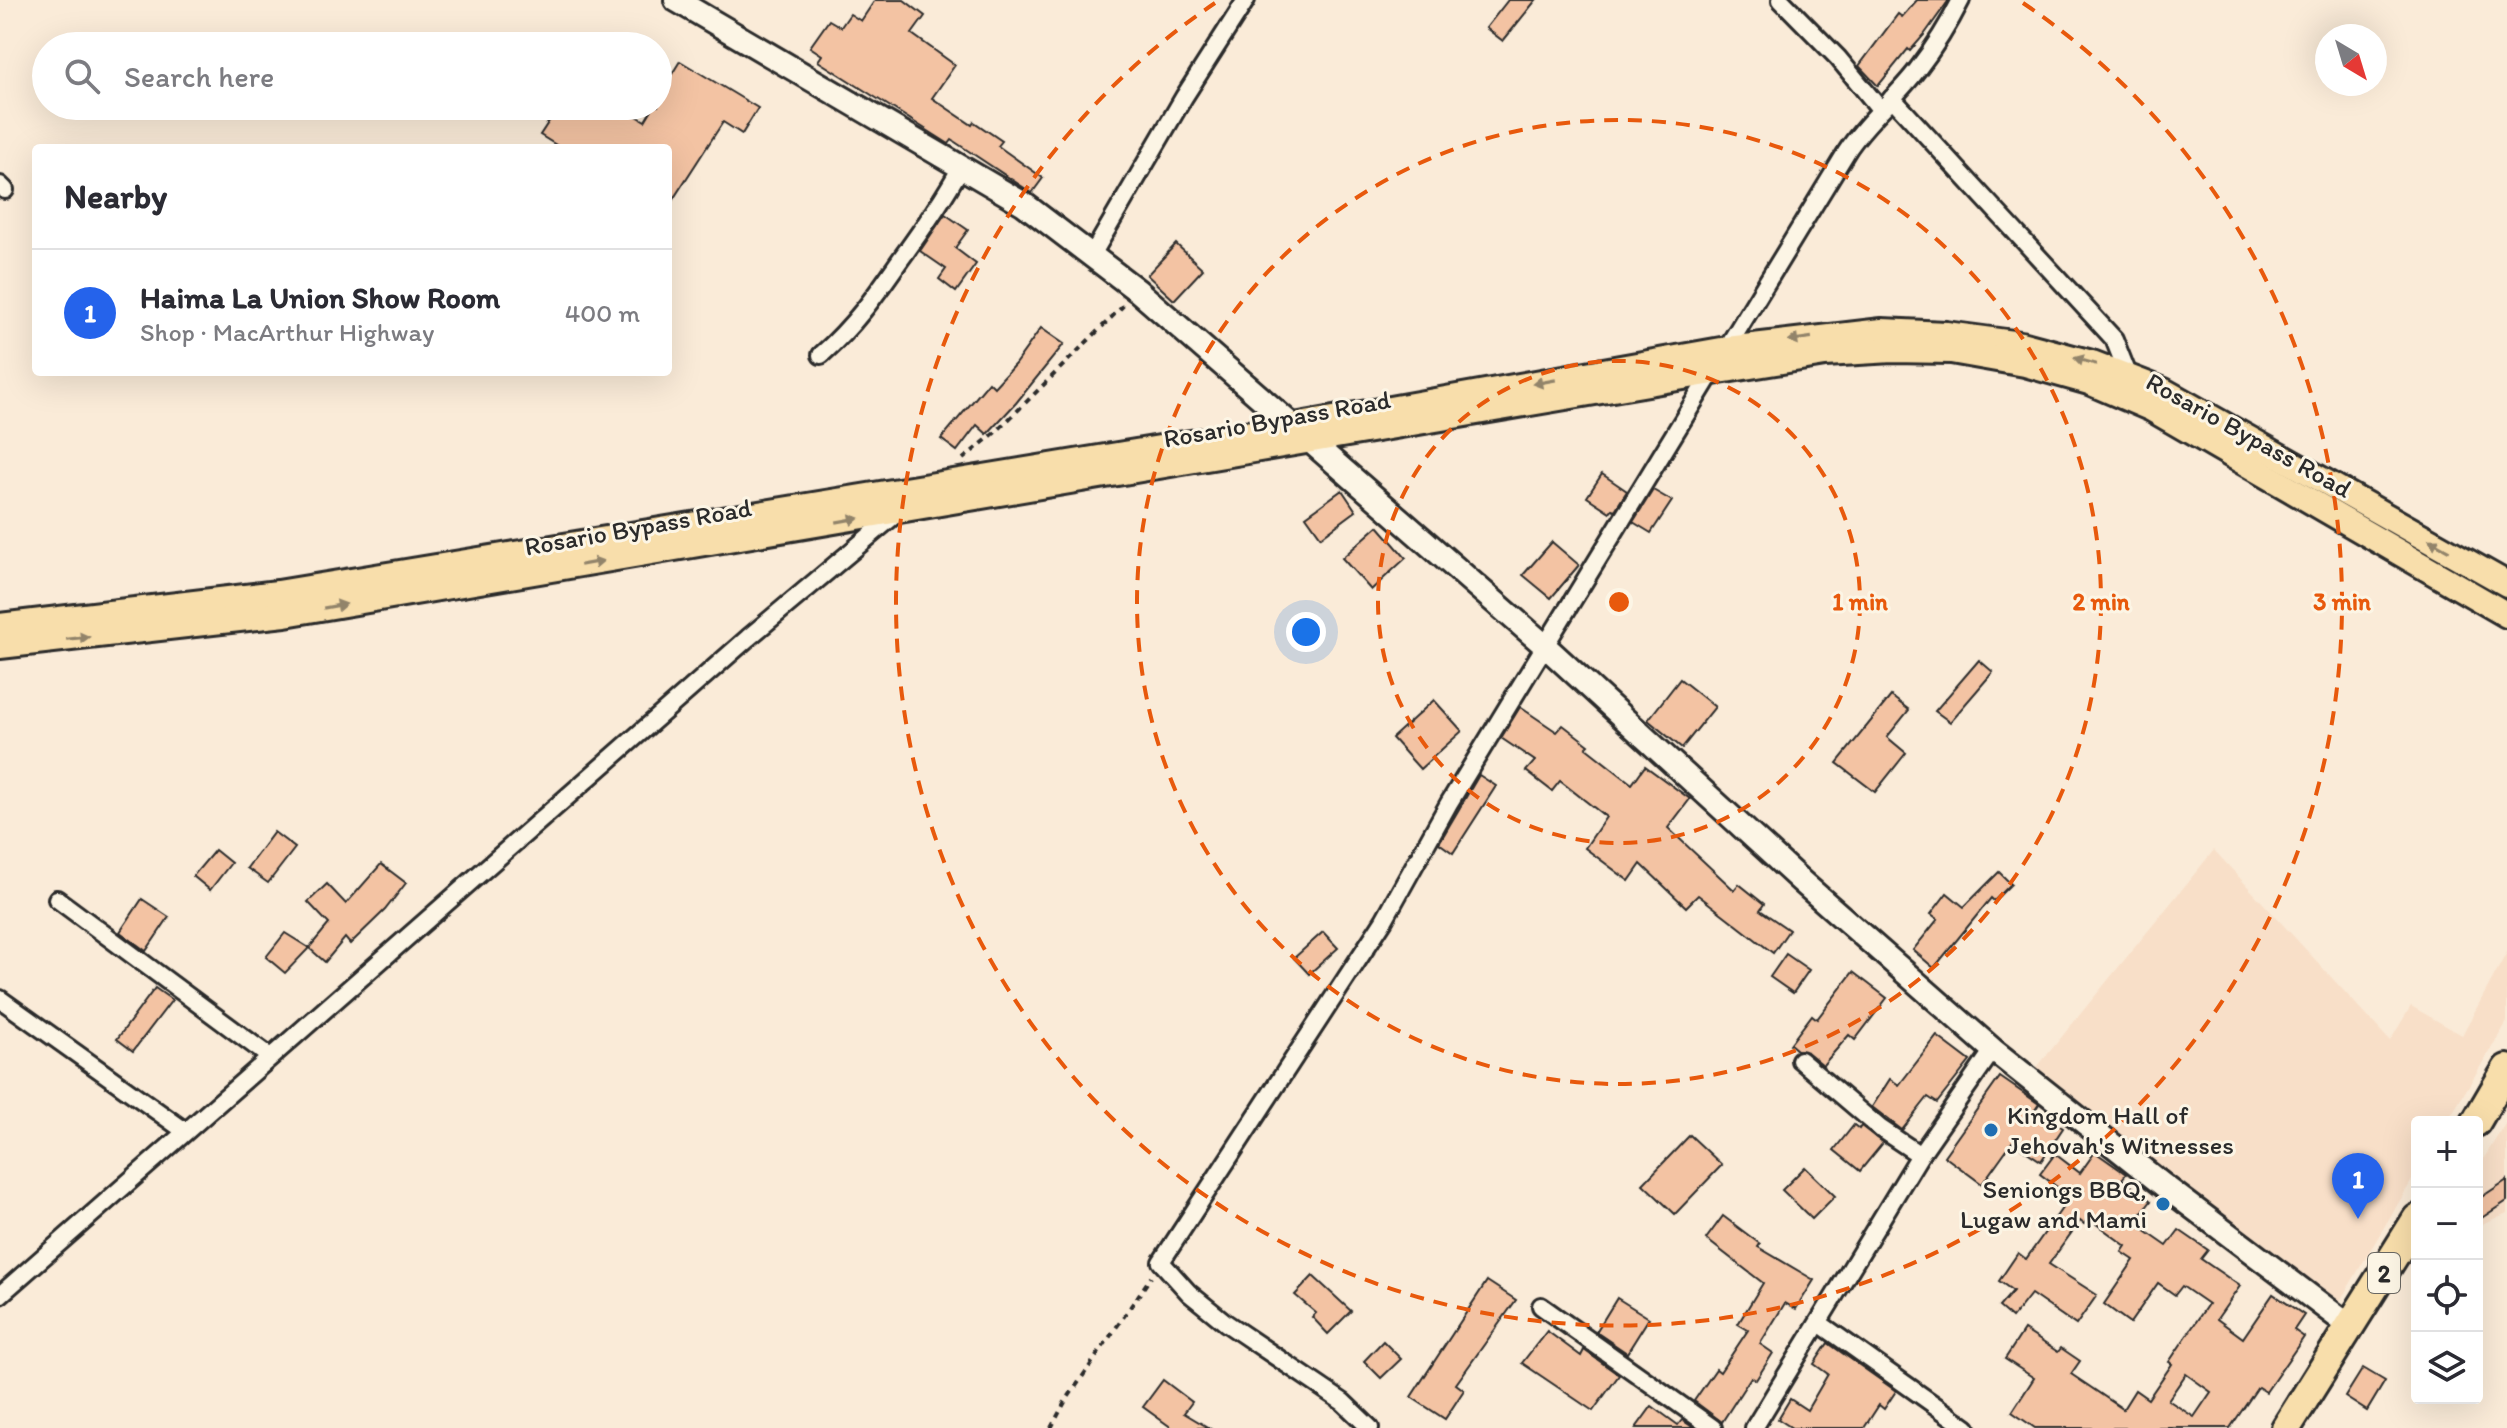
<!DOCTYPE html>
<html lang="en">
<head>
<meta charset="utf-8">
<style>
	body { margin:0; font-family:Itim,sans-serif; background:#f7f7f7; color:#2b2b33 }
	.controls { position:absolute; right:24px; bottom:24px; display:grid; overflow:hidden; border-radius:8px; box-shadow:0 8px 32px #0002 }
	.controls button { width:72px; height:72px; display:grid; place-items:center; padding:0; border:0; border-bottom:2px solid #e1e1e2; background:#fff; color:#2b2b33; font:40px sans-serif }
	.compass { position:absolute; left:2315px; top:24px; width:72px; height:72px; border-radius:50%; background:#fff; box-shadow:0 8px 32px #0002; rotate:142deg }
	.you { position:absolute; left:1306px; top:632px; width:28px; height:28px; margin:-20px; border:6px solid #fff; border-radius:50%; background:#1a73e8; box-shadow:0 0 0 12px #1a73e833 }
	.badge { display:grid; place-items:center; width:52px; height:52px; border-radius:50%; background:#2563eb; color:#fff; font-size:26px; font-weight:700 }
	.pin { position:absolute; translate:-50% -66px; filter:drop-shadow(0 2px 4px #0008) }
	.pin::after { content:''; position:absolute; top:42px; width:28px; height:24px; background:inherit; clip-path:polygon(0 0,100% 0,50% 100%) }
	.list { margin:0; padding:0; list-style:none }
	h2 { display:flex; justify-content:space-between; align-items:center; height:104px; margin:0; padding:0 32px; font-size:34px }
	h2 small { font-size:26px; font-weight:400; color:#7c7c81 }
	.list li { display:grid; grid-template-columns:52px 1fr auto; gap:24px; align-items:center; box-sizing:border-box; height:128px; padding:0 32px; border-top:2px solid #e1e1e2 }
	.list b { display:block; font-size:30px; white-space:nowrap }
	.list p { margin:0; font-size:26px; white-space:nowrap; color:#7c7c81 }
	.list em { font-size:26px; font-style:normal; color:#7c7c81 }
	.icon { flex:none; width:44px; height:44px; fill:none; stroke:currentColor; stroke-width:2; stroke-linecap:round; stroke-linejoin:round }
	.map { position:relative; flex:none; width:2507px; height:1428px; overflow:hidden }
	.search { position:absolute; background:#fff; box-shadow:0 8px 32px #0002; left:32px; top:32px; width:640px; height:88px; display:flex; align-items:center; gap:20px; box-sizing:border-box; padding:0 28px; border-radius:44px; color:#7c7c81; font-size:30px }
	.panel { position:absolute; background:#fff; box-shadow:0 8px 32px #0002; left:32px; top:144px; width:640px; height:232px; border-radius:8px }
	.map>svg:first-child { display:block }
</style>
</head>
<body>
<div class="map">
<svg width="2507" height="1428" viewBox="0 0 2507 1428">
	<rect width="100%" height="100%" fill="#faebd8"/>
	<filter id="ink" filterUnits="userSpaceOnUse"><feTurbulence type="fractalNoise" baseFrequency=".0125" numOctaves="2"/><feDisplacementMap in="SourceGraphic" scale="16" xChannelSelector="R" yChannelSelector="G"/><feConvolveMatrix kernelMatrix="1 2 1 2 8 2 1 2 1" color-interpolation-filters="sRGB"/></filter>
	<g filter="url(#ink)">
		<g fill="#f8dfc8">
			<polygon points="2214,850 2390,1041 2411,1006 2462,1035 2507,952 2507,1022 2447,1122 2417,1122 2417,1172 2337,1306 2029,1077"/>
			<polygon points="2507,1121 2507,1213 2477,1226 2477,1169"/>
		</g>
		<g fill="#f3c3a3" stroke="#2b2b2b" stroke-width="2" fill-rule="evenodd">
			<polygon points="875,0 904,0 925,16 912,34 955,65 932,98 972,125 974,122 1002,141 998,146 1043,178 1032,193 952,140 949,144 818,61 822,55 810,47 829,20 841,27 850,14 861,21"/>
			<polygon points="1508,0 1536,0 1503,41 1486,28"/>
			<polygon points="1917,0 1949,0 1924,35 1910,51 1908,49 1878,86 1859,66 1898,14 1902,17"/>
			<polygon points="680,61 758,108 742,134 723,122 668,207 668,148 561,148 540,135 559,106 620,106 645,121 654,106 658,106 664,87"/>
			<polygon points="945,214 968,230 955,248 976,264 956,292 939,279 946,269 920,251"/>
			<polygon points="1176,244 1203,269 1174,300 1147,275"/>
			<polygon points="1041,328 1064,344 1016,403 987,434 977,425 957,451 941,439 989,382 994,387 1015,364"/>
			<polygon points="1602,474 1627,491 1615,510 1612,509 1610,512 1587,497"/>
			<polygon points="1342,490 1356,511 1321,537 1306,516"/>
			<polygon points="1653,490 1672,501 1651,533 1633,522"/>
			<polygon points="1378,526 1406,558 1371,590 1342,558"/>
			<polygon points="1552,542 1579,565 1551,598 1523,575"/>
			<polygon points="1979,660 1993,672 1950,722 1935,711"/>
			<polygon points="1680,679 1715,707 1682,748 1648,720"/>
			<polygon points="1891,696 1909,710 1887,737 1906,753 1875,792 1837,763"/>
			<polygon points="1434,700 1462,731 1420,769 1392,738"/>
			<polygon points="1520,707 1557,732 1563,725 1589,745 1586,748 1632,784 1645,766 1690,799 1668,828 1734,890 1739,884 1764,904 1760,910 1789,930 1773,953 1698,895 1686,907 1641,864 1629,881 1585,848 1606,817 1560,781 1552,791 1526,771 1535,761 1501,738"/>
			<polygon points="1479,775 1496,786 1453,853 1439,843"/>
			<polygon points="274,832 295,848 268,883 247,868"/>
			<polygon points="215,850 231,863 210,890 193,876"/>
			<polygon points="381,864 406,883 385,910 350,944 345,938 325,962 309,948 329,924 308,902 327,884 346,904"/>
			<polygon points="1999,872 2011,884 1994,901 1991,898 1934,968 1913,950 1938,919 1931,914 1947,893 1964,907"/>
			<polygon points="142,899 169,917 146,951 120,932"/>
			<polygon points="1323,932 1338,948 1309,974 1294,958"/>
			<polygon points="285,933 309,948 285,973 266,957"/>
			<polygon points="1786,954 1809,970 1793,993 1770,977"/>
			<polygon points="1853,972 1887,998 1855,1040 1849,1035 1823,1065 1807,1052 1797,1050 1790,1044 1812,1015 1817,1019"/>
			<polygon points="155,988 172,1000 133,1051 117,1039"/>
			<polygon points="1937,1036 1970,1061 1937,1103 1928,1097 1902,1130 1872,1107 1890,1079 1899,1085"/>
			<polygon points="2000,1077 2039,1104 2035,1110 2063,1128 2041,1161 2012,1142 1982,1184 1944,1156"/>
			<polygon points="1854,1125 1859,1129 1861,1126 1883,1143 1860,1171 1834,1150"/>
			<polygon points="1690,1135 1722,1165 1675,1214 1643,1184"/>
			<path d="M2095,1152L2126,1174L2122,1179L2151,1201L2134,1223L2167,1246L2179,1230L2208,1250L2201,1259L2240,1286L2217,1319L2243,1338L2273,1294L2304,1315L2294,1330L2304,1337L2266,1392L2258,1387L2230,1428H2035L2012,1412L2034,1378L2005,1359L2024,1330L2058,1352L2061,1348L2080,1361L2071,1374L2123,1409L2135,1390L2148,1399L2172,1364L2169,1362L2208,1304L2182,1286L2175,1295L2158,1283L2130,1323L2104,1304L2134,1260L2122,1252L2126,1246L2088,1218L2084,1224L2080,1221L2049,1264L2097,1295L2076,1325L2031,1294L2012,1318L1999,1307L2013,1291L1999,1281L2018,1253L2026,1259L2070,1197L2040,1174L2055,1154L2080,1173ZM2186,1374L2211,1392L2194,1417L2168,1400Z"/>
			<polygon points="1805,1167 1835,1196 1812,1219 1782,1190"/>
			<polygon points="2507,1180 2507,1201 2477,1221 2477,1200"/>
			<polygon points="1723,1216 1760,1244 1758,1247 1814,1280 1796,1309 1785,1303 1760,1344 1773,1353 1756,1380 1751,1377 1722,1422 1694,1401 1716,1369 1720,1372 1748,1330 1738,1324 1763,1283 1706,1239"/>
			<polygon points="1313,1276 1351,1311 1328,1334 1312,1317 1316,1313 1295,1295"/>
			<polygon points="1487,1281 1516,1300 1456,1384 1464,1390 1445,1419 1411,1397"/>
			<polygon points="1617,1298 1649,1318 1627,1353 1596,1332"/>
			<polygon points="1547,1331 1581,1356 1584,1350 1619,1375 1593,1411 1522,1363"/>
			<polygon points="1383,1341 1401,1359 1381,1378 1364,1361"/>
			<polygon points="1828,1343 1896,1391 1884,1409 1879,1405 1864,1428 1792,1428 1778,1419 1790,1399 1807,1410 1828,1374 1814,1364"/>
			<polygon points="2363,1368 2385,1381 2367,1411 2345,1397"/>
			<polygon points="1163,1380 1192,1402 1184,1413 1209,1428 1172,1428 1143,1407"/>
			<polygon points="1652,1406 1678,1425 1682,1420 1694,1428 1636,1428"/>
		</g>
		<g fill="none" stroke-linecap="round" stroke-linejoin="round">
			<defs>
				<g id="street">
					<polyline points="1781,0 1838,58 1880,109"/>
					<polyline points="1892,98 2114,339 2129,377"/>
					<polyline points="0,185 5,190"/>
					<polyline points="1092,255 1184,97 1246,0"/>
					<path d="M821,355C854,326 875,296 900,260C922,230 943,200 961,167"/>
					<polyline points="57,899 270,1057"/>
					<polyline points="0,999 185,1131"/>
					<polyline points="1800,1060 1881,1129 1920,1155"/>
					<polyline points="0,1295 748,638 897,513"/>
					<polyline points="1541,1306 1713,1428"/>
					<polyline points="1819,1323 1967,1428"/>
					<path d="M1370,1428L1343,1402L1226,1323L1189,1293L1161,1262L1384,920L1449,803L1847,151C1867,120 1895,99 1917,70C1934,48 1949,24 1961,0"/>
					<polyline points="1754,1428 1920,1155 1993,1050"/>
				</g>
				<polyline id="secondary" points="676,0 1024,204 1138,291 1544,645 1801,881 1993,1050 2163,1185 2351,1327"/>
				<g id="primary">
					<polyline points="0,626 278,593 1294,426 1727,349 1882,331 1946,334 2021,344 2092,363 2164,391 2507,584"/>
					<polyline points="0,646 285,614 1713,372 1825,354 1892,350 1951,351 2025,364 2089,382 2152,409 2507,615"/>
				</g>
				<g id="highway">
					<polyline points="2476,1122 2507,1069"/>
					<polyline points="2286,1428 2417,1219"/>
				</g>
			</defs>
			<use href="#street" stroke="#2b2b2b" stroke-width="22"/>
			<use href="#secondary" stroke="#2b2b2b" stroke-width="28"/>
			<use href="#primary" stroke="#2b2b2b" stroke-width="30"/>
			<use href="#highway" stroke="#2b2b2b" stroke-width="34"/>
			<g stroke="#2b2b2b" stroke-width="4" stroke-dasharray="6 6" stroke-linecap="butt">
				<polyline points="963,459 997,431 1124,305"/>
				<polyline points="1051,1428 1065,1402 1151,1277"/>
			</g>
			<use href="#street" stroke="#fcf5e5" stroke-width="16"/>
			<use href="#secondary" stroke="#fcf5e5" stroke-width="22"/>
			<use href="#primary" stroke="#f8deab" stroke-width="24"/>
			<use href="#highway" stroke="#f8deab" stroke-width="28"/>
		</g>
		<defs><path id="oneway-solid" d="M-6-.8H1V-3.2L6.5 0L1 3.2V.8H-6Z" transform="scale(2)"/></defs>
		<g fill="#92846b">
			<use href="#oneway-solid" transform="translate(1800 339) rotate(172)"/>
			<use href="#oneway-solid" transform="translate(2085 361) rotate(-164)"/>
			<use href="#oneway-solid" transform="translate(1544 382) rotate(170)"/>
			<use href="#oneway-solid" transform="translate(848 520) rotate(-10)"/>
			<use href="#oneway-solid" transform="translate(2439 545) rotate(-151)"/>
			<use href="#oneway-solid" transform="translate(592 563) rotate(-10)"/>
			<use href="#oneway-solid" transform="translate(335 606) rotate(-10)"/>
			<use href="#oneway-solid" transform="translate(78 638) rotate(-6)"/>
		</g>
	</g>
	<g fill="none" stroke="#e8590c" stroke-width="4" stroke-dasharray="14 10">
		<circle cx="1619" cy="602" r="241"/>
		<circle cx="1619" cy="602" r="482"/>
		<path d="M2023 3A723 723 0 1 1 1215 3"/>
	</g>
	<g fill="#1f6fb2" stroke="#fcf5e5" stroke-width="3">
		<circle cx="1991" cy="1130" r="8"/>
		<circle cx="2163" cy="1204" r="8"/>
	</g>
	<g text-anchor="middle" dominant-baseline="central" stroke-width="6" stroke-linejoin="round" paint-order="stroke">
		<rect fill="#fcf5e5" stroke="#6a6863" stroke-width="2" x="2368" y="1253" width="32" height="40" rx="6"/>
		<g font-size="24" font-weight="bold" fill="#2b2b2b">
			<text x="2384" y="1273">2</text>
		</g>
		<g font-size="26" fill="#2b2b2b" stroke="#fcf5e5">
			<text transform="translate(1277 419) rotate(-10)">Rosario Bypass Road</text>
			<text transform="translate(2249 435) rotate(29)">Rosario Bypass Road</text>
			<text transform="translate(638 527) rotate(-10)">Rosario Bypass Road</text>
		</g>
		<g font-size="26" fill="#2b2b2b" stroke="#fcf5e5" text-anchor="start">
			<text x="2007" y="1115">Kingdom Hall of<tspan x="2007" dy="30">Jehovah's Witnesses</tspan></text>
			<text x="2147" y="1189" text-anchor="end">Seniongs BBQ,<tspan x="2147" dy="30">Lugaw and Mami</tspan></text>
		</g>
	</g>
	<circle cx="1619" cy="602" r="12" fill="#e8590c" stroke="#fcf5e5" stroke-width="4"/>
	<g font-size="24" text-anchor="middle" font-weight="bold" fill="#e8590c" stroke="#fcf5e5" stroke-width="6" stroke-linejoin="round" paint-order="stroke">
		<text x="1860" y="610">1 min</text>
		<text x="2101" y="610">2 min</text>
		<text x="2342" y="610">3 min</text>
	</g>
</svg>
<div class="controls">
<button>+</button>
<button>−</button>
<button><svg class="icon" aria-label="locate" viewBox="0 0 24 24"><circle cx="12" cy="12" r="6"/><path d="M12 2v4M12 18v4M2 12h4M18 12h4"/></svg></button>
<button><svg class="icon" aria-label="layers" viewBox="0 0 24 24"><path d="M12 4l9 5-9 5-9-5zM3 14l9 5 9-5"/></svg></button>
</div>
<svg class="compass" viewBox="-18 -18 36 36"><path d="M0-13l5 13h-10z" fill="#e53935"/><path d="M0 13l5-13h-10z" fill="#7c7c81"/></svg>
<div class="you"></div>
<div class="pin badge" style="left:2358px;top:1219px">1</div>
<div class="search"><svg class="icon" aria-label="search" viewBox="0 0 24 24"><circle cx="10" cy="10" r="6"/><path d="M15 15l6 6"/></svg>Search here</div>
<section class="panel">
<h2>Nearby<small></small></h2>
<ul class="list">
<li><span class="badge">1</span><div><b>Haima La Union Show Room</b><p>Shop · MacArthur Highway</p></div><em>400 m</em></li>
</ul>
</section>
</div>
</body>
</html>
